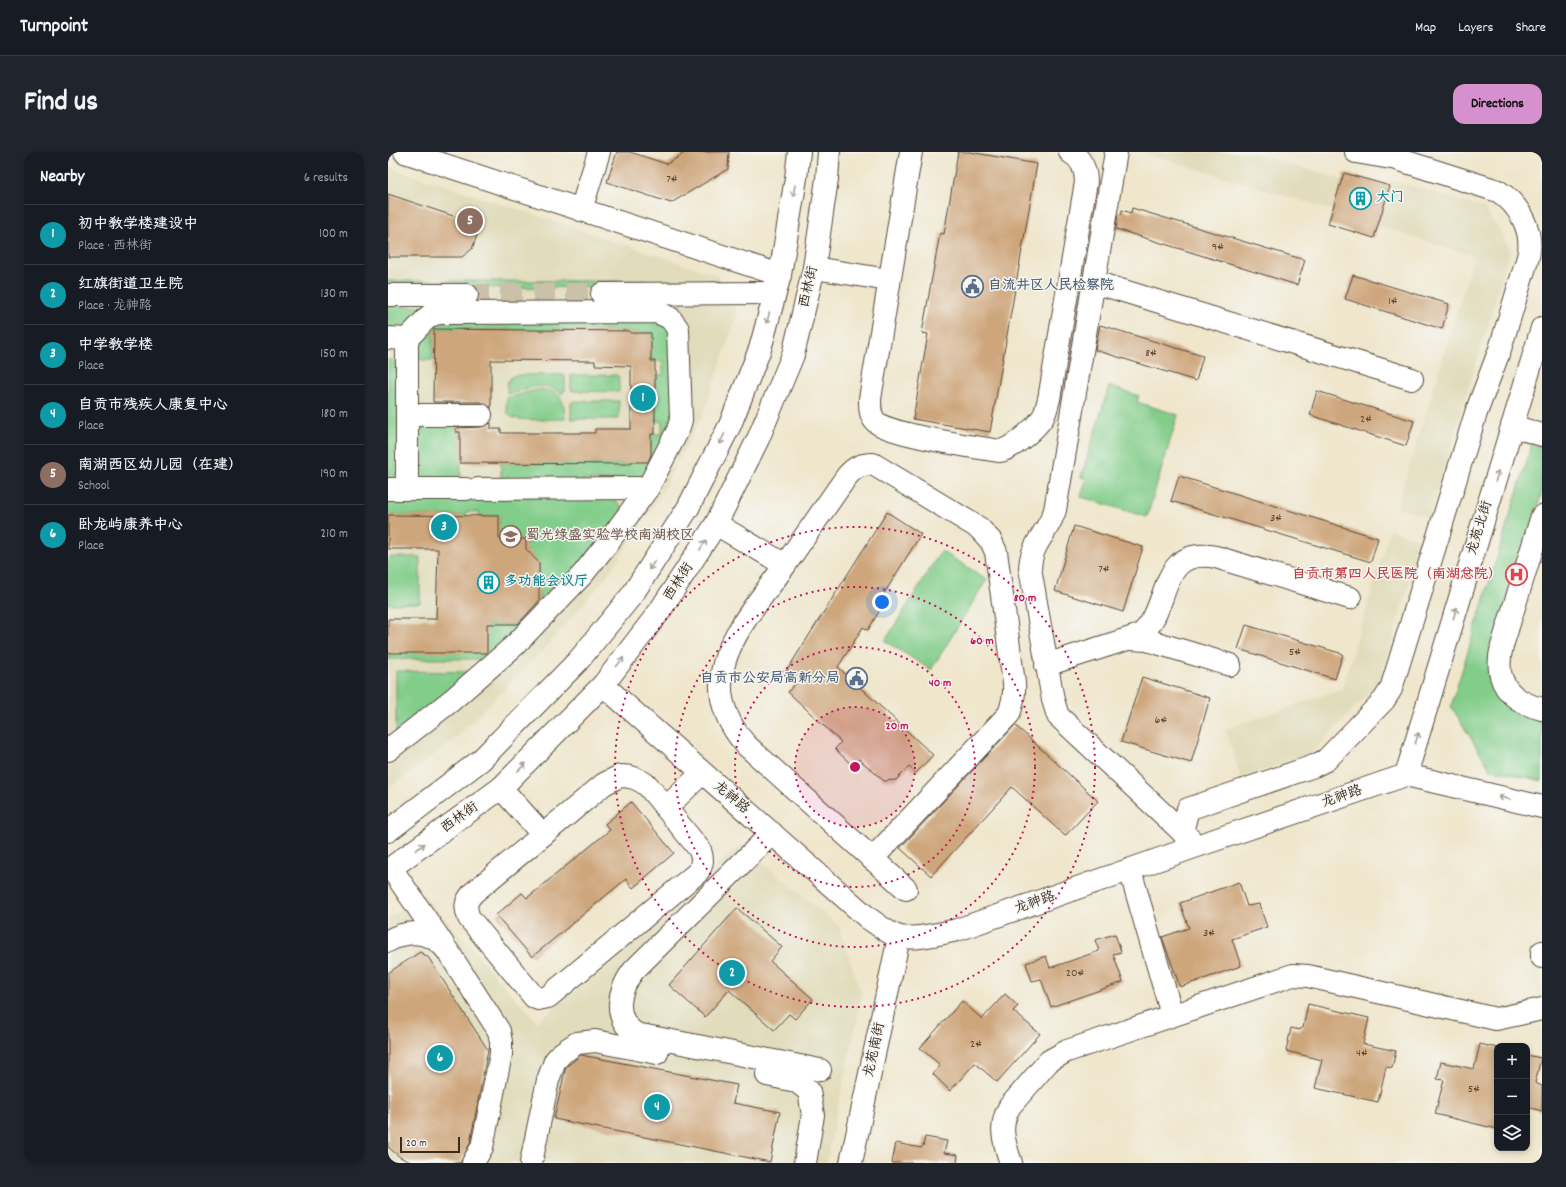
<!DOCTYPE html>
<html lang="en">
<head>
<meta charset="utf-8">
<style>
	body { margin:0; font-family:Dekko,"LXGW WenKai TC",sans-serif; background:#20242c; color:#f1f3f6 }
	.controls { position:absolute; right:12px; bottom:12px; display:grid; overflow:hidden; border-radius:8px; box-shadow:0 2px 6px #0003 }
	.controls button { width:36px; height:36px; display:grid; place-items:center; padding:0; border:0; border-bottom:1px solid #363941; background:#171b24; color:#f1f3f6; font:20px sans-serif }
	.scale { position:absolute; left:12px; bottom:10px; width:60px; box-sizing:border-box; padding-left:4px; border:2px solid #3b2a1e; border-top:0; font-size:11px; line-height:14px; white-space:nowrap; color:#3b2a1e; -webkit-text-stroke:3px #f6f6f2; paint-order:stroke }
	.you { position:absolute; left:494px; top:450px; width:14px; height:14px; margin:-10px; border:3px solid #fff; border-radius:50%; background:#1a73e8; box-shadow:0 0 0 6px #1a73e833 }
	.badge { display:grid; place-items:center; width:26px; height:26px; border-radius:50%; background:#d690ce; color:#fff; font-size:13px; font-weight:700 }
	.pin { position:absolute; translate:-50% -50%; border:2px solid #fff; box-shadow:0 1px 4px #0006 }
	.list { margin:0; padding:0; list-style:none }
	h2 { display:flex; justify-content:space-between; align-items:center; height:52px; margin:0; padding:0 16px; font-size:17px }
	h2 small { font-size:13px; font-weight:400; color:#9ea1a6 }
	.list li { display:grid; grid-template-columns:26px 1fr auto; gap:12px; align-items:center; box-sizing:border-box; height:60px; padding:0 16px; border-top:1px solid #363941 }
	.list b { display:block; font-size:15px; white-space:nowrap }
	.list p { margin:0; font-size:13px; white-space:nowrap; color:#9ea1a6 }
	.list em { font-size:13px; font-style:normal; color:#9ea1a6 }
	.icon { flex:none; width:22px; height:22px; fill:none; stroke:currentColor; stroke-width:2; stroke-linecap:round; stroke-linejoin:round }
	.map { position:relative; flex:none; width:1154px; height:1011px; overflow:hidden; border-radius:12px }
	header { display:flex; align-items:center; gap:24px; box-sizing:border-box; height:56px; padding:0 20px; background:#171b24; border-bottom:1px solid #363941 }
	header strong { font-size:19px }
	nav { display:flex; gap:22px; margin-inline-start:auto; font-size:14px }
	.intro { display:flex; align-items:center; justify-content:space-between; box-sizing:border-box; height:96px; padding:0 24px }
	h1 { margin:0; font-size:28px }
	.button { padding:10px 18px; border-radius:12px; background:#d690ce; color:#111; font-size:14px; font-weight:700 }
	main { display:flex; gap:24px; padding:0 24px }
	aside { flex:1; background:#171b24; border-radius:12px; box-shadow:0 2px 6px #0003 }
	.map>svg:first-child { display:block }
</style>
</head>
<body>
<header>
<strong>Turnpoint</strong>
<nav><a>Map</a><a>Layers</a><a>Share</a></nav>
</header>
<div class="intro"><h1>Find us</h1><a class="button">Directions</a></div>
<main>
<aside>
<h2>Nearby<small>6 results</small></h2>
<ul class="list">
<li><span class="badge" style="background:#0f9aa8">1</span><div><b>初中教学楼建设中</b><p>Place · 西林街</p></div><em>100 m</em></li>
<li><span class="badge" style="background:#0f9aa8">2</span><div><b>红旗街道卫生院</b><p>Place · 龙神路</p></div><em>130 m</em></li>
<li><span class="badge" style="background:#0f9aa8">3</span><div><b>中学教学楼</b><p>Place</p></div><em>150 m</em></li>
<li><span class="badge" style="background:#0f9aa8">4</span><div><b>自贡市残疾人康复中心</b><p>Place</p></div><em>180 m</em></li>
<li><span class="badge" style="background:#8d6e63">5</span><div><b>南湖西区幼儿园（在建）</b><p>School</p></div><em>190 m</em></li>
<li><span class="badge" style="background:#0f9aa8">6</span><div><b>卧龙屿康养中心</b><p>Place</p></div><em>210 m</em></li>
</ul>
</aside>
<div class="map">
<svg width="1154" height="1011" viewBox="0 0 1154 1011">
	<rect width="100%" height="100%" fill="#f6f6f2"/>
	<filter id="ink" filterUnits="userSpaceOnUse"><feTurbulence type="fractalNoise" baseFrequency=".025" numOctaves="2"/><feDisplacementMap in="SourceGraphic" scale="8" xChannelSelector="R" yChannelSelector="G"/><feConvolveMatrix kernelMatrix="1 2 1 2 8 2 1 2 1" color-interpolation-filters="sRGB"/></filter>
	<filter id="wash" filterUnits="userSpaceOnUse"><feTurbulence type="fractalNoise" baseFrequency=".012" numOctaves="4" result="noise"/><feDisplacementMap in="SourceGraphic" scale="16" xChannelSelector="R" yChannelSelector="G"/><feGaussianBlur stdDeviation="0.9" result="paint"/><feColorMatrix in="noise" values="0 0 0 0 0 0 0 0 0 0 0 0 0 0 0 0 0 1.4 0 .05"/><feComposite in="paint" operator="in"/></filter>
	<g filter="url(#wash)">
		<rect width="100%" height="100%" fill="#efe6cc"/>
		<g fill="#e1dcbb">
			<polygon points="753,0 863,0 953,27 944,58"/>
			<polygon points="0,15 329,123 350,161 316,259 272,344 220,423 159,494 69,585 0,637"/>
			<polygon points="1003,28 1096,56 1123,97 1041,366 1009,355 1086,104 990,74"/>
			<polygon points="1002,378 1034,388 992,529 922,602 853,626 837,577 954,537"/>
			<polygon points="353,693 451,774 474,844 438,1011 0,1011 0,766 35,743 149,870"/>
		</g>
		<g fill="#82cd8a" stroke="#5e7c54">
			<polygon points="0,129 332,129 336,135 0,136"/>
			<polygon points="0,154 50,155 19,174 12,173 0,177"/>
			<polygon points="272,166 282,173 289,271 260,327 113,330 113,311 242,312 242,310 263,309 263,282 274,282 274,269 267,269 267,223 275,223 275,209 263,209 263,181 242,181 242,179 45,177 45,208 33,208 30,206 30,187 43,170"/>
			<polygon points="0,207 12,212 8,324 0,330"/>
			<path d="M130,223H177V238L174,242C153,226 140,239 119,242V231L124,224Z"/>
			<polygon points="183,223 229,223 231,225 231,240 186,239 183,238"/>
			<polygon points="721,234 751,244 749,250 790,263 759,365 693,345 698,327 693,325"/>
			<path d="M152,237C174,239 176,248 177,267C167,267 128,270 122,264C117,259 118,252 119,246Z"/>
			<polygon points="186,249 231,249 231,267 183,267 183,251"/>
			<polygon points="24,268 68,268 68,280 72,280 73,331 36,330 29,325"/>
			<polygon points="1144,292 1154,295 1154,340 1105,501 1116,549 1126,558 1154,567 1154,629 1102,617 1063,554"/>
			<polygon points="0,343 224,345 234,355 233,363 115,501 99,501 92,507 0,507 0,501 99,473 138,472 138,462 151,449 151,411 138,397 138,387 108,387 111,386 111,364 91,364 91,360 78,360 78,364 0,363"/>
			<polygon points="553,399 599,427 543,518 497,489"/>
			<polygon points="0,405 32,405 32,451 0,452"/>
			<polygon points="8,519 84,520 8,581"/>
		</g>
		<g id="blocks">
			<g fill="#cea67b">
				<polygon points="229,0 242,0 279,12 298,0 341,0 340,17 283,51 219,30"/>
				<polygon points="570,0 582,0 649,12 602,280 525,267 540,182 534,181 552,81 556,82"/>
				<polygon points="956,21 1002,34 986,86 940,72"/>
				<polygon points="0,42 80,69 87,76 89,83 84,97 74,105 0,105"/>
				<polygon points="744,56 917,108 909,133 728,77 730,62 733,63 734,58 743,61"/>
				<polygon points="965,123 1061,152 1054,177 957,147"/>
				<polygon points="712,173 815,204 808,229 707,198"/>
				<polygon points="46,177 242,179 242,181 263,181 263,209 267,209 267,282 263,282 263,303 260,310 242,310 242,312 72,311 72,280 68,280 68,276 93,275 103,271 103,277 113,277 113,281 207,281 207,277 243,277 243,214 207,213 207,209 103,208 103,256 93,250 45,250"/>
				<polygon points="929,239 1026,269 1018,294 922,263"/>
				<polygon points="791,324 990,386 983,410 783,349"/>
				<polygon points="499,360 533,382 489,453 493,456 480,478 475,475 450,515 545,603 528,621 521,615 508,628 496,629 471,607 465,614 447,597 453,590 400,540 408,531 396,523"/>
				<polygon points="0,363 111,364 111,387 138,387 138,397 151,411 151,449 130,472 99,472 99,501 0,501 0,467 48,467 50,397 0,397"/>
				<polygon points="686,374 755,395 735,460 667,439"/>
				<polygon points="858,473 955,502 947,527 850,497"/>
				<polygon points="754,525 822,546 803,611 733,590"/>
				<polygon points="627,573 710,649 677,684 624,635 543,724 512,696"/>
				<polygon points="243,650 286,701 245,736 238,727 144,805 108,763 134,741 139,746 222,678 217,672"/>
				<polygon points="851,730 859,754 871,752 879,775 844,787 853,814 792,835 774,785 801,776 792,751"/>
				<polygon points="349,756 394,795 382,809 425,847 407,867 401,862 386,878 341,838 317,865 281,833"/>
				<polygon points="727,782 733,800 725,802 735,830 663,855 653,827 644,829 638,811 658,804 662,816 711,799 707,788"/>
				<polygon points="32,800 40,805 100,898 82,991 73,1010 69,1011 24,1011 12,1005 0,995 0,821"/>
				<polygon points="617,842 630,854 625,859 652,882 609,930 587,911 562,939 545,922 551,915 551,912 532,896 574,849 594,867"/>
				<polygon points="920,852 981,866 975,892 1008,899 1004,916 998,915 990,950 927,936 934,908 898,899 903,876 912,878 913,876 915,876"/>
				<polygon points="1092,892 1109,896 1109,977 1047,962 1056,928 1049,927 1053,910 1086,917"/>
				<polygon points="193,903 349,933 345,951 392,960 382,1010 166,967 178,915"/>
				<polygon points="1139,903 1153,906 1147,931 1154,934 1154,959 1139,955"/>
				<polygon points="537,985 559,989 556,1001 570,1003 569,1011 504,1011 508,991 533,996 535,994"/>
			</g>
		</g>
	</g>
	<g filter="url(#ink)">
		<use href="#blocks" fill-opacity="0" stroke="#564638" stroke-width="1"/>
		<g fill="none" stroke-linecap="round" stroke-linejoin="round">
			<polyline stroke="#cbc0a9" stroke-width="22" stroke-dasharray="22 11" stroke-linecap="butt" points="79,143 214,142"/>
			<defs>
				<g id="minor">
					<polyline points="17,0 392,123"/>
					<path d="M523,0L482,247C482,256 482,264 488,270C500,282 591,296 612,299C624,297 648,276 655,265C658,260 659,253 661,247L698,30C698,17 693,6 682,0"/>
					<path d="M728,0L667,358C660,381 643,391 642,416L665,548L670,564L803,688"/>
					<polyline points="193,58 211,0"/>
					<polyline points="426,116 501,128"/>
					<polyline points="706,130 1024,227"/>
					<polyline points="214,142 387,141"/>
					<polyline points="0,143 79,143"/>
					<polyline points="0,186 19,187 41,164 51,161 269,160 282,166 290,177 293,268 290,278 260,336 218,393 195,422 127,493 64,548 0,598"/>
					<polyline points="19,187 19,337"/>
					<polyline points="19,263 93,263"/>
					<polyline points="1124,274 1154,283"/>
					<polyline points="0,337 78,337"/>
					<polyline points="90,337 260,336"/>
					<path d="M1154,364L1114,494C1105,529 1121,549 1154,557"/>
					<path d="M328,372L397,413C357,470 299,525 358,593L518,737"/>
					<path d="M397,413L459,324C467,315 473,312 485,312L591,376L603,389L608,400L626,531C627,543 625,551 621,562L484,707"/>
					<polyline points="743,487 759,488 842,513"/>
					<path d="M658,513L752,483C784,458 768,394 828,405L962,446"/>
					<path d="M215,533L480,766C489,772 498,780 509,784C523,789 555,781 569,778L809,694L1018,623L1154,655"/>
					<polyline points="1018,623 1154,176"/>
					<path d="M232,624C244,624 251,627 260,634L312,698C315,707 315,713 309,721L160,845L150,847L146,845L81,766C77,755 77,750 85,741L216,632Z"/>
					<polyline points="113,636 155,683"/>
					<polyline points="278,656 314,621"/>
					<path d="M794,680L800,657L926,614L938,608L996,548L1003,537L1088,261L1112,197L1140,105C1146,80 1132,53 1110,39L1009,7L968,0"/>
					<path d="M384,681L246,818C230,838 224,866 248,882L432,918"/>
					<polyline points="3,716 55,792"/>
					<polyline points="742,718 784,863"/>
					<path d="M0,789C22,776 46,779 61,801L111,879L113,890V902L94,995L85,1011"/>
					<polyline points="1154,800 1154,805"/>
					<polyline points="379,923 408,929 421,939 425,963 417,1011"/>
					<polyline points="143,1011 160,928 167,909 174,901 189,891 207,889 269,901"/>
					<polyline points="463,1011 511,785"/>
					<path d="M623,1011C616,990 610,974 622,954L661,909L679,899L905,823L920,824L1108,867L1154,857"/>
				</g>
				<g id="major">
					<polyline points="0,679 93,608 190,509 244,443 300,356 342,273 372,197 392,123 408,26 411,0"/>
					<polyline points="0,718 113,636 215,533 271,460 328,372 370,287 405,203 426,116 439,27 441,0"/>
				</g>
			</defs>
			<use href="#minor" stroke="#564638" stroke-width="24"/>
			<use href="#major" stroke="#564638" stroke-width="24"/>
			<use href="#minor" stroke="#fff" stroke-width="22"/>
			<use href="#major" stroke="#fff" stroke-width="22"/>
		</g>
		<defs><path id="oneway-shaft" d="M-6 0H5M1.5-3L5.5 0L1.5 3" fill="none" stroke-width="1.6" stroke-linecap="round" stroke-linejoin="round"/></defs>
		<g stroke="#a79f9a">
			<use href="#oneway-shaft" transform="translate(406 39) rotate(100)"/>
			<use href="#oneway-shaft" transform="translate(380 166) rotate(105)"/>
			<use href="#oneway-shaft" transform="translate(334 287) rotate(116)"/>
			<use href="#oneway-shaft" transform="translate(1109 324) rotate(-73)"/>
			<use href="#oneway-shaft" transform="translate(315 393) rotate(-57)"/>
			<use href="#oneway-shaft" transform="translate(264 413) rotate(123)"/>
			<use href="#oneway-shaft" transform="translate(1067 461) rotate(-73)"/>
			<use href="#oneway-shaft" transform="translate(232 510) rotate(-52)"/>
			<use href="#oneway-shaft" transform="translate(1029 586) rotate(-73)"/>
			<use href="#oneway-shaft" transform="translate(134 615) rotate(-46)"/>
			<use href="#oneway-shaft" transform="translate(1116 646) rotate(-167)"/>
			<use href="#oneway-shaft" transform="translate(32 695) rotate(-36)"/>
		</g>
	</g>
	<circle cx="467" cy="615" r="60" fill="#c2185b" fill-opacity=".12"/>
	<g fill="none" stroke="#c2185b" stroke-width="2" stroke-dasharray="2 4">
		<circle cx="467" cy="615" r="60"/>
		<circle cx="467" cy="615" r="120"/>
		<circle cx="467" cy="615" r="180"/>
		<circle cx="467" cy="615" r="240"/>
	</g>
	<defs>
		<symbol id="building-ring" viewBox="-11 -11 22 22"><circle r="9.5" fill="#f6f6f2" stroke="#0f9aa8" stroke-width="1.5"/><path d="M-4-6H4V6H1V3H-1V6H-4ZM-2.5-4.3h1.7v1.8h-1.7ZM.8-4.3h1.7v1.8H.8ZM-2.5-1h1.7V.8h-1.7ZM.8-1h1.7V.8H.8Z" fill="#0f9aa8"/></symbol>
		<symbol id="civic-ring" viewBox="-11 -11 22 22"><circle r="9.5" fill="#f6f6f2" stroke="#5c6f8a" stroke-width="1.5"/><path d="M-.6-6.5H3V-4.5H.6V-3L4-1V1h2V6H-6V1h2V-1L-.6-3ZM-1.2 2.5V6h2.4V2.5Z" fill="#5c6f8a"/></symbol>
		<symbol id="school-ring" viewBox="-11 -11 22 22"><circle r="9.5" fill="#f6f6f2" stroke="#8d6e63" stroke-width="1.5"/><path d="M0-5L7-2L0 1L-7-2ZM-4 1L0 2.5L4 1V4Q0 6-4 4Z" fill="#8d6e63"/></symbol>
		<symbol id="hospital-ring" viewBox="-11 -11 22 22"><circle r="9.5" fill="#f6f6f2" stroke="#e0444e" stroke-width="1.5"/><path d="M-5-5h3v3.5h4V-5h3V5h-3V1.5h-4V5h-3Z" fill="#e0444e"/></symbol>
	</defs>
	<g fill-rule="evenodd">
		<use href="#building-ring" x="960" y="34" width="25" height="25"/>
		<use href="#civic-ring" x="572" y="122" width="25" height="25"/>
		<use href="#school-ring" x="110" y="372" width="25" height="25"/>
		<use href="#hospital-ring" x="1116" y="410" width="25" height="25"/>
		<use href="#building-ring" x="88" y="418" width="25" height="25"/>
		<use href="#civic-ring" x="456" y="514" width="25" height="25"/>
	</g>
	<g text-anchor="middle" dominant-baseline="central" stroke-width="3" stroke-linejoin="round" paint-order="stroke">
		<g font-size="12" fill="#604935">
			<text x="284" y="27">7#</text>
			<text x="830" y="95">9#</text>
			<text x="1005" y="149">1#</text>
			<text x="763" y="201">8#</text>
			<text x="978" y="267">2#</text>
			<text x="888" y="366">3#</text>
			<text x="716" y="417">7#</text>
			<text x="907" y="500">5#</text>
			<text x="773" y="568">6#</text>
			<text x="821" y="781">3#</text>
			<text x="687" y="821">20#</text>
			<text x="588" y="892">2#</text>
			<text x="974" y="901">4#</text>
			<text x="1086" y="937">5#</text>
		</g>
		<g font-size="14" font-weight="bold" fill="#0d838f" stroke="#f6f6f2" text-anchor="start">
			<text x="988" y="46">大门</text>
			<text x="116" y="430">多功能会议厅</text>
		</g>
		<g font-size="14" font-weight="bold" fill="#4e5e75" stroke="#f6f6f2" text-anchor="start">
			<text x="600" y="134">自流井区人民检察院</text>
			<text x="452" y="527" text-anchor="end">自贡市公安局高新分局</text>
		</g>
		<g font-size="14" fill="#3b2a1e" stroke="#f6f6f2">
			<text transform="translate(421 135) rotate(-77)">西林街</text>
			<text transform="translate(1092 376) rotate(-73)">龙苑北街</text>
			<text transform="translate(291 430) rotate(-57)">西林街</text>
			<text transform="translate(954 645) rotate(-19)">龙神路</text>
			<text transform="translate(343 646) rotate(40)">龙神路</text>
			<text transform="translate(72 666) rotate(-36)">西林街</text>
			<text transform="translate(647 751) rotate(-19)">龙神路</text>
			<text transform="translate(487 898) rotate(-78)">龙苑南街</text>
		</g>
		<g font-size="14" font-weight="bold" fill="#785e54" stroke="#f6f6f2" text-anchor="start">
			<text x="138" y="384">蜀光绿盛实验学校南湖校区</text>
		</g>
		<g font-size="14" font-weight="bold" fill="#be3a42" stroke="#f6f6f2" text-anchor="end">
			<text x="1114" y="423">自贡市第四人民医院（南湖总院）</text>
		</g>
	</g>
	<circle cx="467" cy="615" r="6" fill="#c2185b" stroke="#f6f6f2" stroke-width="2"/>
	<g font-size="12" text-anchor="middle" font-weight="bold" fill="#c2185b" stroke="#f6f6f2" stroke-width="3" stroke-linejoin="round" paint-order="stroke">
		<text x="637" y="449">80 m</text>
		<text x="594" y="492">60 m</text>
		<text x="552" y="534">40 m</text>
		<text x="509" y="577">20 m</text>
	</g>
</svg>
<div class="controls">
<button>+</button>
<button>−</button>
<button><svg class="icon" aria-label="layers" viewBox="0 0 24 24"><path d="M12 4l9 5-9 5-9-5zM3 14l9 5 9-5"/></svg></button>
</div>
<div class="scale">20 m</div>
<div class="you"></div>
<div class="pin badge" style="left:255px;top:246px;background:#0f9aa8">1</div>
<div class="pin badge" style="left:344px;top:821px;background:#0f9aa8">2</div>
<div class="pin badge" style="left:56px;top:375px;background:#0f9aa8">3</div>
<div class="pin badge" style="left:269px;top:955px;background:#0f9aa8">4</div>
<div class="pin badge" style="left:82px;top:69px;background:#8d6e63">5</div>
<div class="pin badge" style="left:52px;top:906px;background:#0f9aa8">6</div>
</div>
</main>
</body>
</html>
